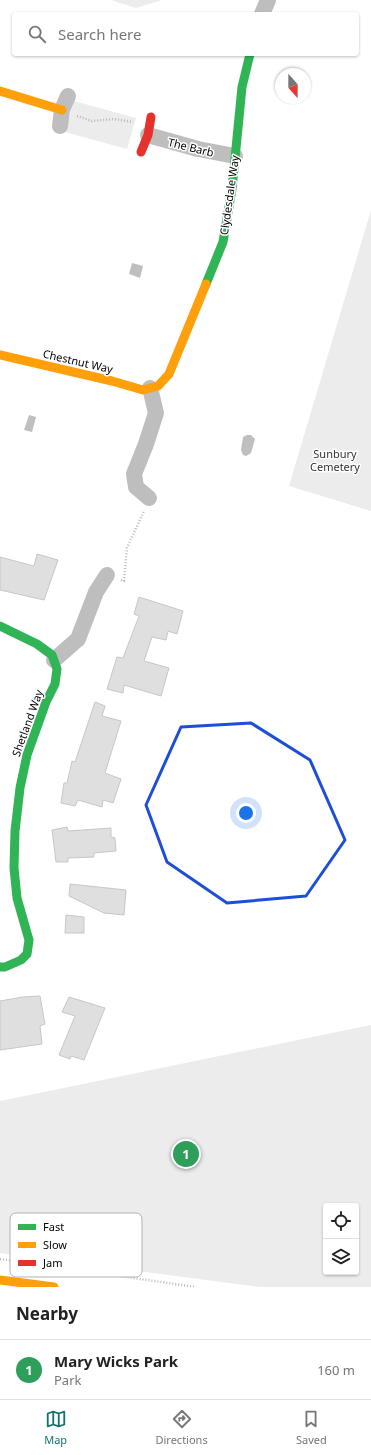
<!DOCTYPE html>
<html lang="en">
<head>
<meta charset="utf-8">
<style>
	body { margin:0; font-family:"Noto Sans",sans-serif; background:#f2f2f2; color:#222 }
	.controls { position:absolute; right:12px; bottom:12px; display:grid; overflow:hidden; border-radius:4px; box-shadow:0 1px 3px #0004 }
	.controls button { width:36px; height:36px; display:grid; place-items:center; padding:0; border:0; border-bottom:1px solid #e0e0e0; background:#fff; color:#222; font:20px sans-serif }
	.compass { position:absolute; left:275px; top:68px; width:36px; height:36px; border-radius:50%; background:#fff; box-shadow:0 1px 3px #0004; rotate:159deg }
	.you { position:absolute; left:246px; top:813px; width:14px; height:14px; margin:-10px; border:3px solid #fff; border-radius:50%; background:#1a73e8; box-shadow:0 0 0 6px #1a73e833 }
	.badge { display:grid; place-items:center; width:26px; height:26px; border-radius:50%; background:#0f766e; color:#fff; font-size:13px; font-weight:700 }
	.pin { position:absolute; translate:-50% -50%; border:2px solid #fff; box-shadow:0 1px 4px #0006 }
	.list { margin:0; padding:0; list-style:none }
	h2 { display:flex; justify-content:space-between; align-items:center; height:52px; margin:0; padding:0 16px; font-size:17px }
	h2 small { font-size:13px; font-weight:400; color:#767676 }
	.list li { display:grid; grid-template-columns:26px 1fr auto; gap:12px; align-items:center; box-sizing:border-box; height:60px; padding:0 16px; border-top:1px solid #e0e0e0 }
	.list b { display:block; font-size:15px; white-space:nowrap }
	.list p { margin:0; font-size:13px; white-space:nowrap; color:#767676 }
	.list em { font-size:13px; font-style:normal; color:#767676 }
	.icon { flex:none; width:22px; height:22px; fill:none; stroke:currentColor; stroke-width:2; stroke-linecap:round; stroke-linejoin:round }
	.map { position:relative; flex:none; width:371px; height:1287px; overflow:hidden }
	.search { position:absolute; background:#fff; box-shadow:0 1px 3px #0004; left:12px; right:12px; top:12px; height:44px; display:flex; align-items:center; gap:10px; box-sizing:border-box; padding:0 14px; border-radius:4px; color:#767676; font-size:15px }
	.sheet { height:112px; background:#fff }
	nav { display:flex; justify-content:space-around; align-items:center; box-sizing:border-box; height:56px; border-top:1px solid #e0e0e0; background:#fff; font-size:11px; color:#767676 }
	nav a { display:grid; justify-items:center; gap:2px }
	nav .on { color:#0f766e }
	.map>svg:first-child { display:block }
</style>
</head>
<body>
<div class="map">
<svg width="371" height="1287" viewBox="0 0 371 1287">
	<rect width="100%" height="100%" fill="#fff"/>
	<g fill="#ececec" fill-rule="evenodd">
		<polygon points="111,0 162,0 136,8"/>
		<polygon points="74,101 136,118 127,149 65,132"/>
		<polygon points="371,210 371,511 289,486"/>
		<path d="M371,1025V1287H259L0,1253V1101ZM326,1206H356V1272H326Z"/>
	</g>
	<g fill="#bfbfbf">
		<polygon points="132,263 143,266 140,278 129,274"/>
		<polygon points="29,415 36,417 32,432 24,430"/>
		<polygon points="247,435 251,435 255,439 251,453 246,456 243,455 241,450 243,437"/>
	</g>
	<g fill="#dfdfdf" stroke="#c7c7c7">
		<polygon points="37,554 58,560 44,600 0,590 0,557 34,566"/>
		<polygon points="139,597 183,611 177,634 168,631 166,640 152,637 144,661 169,668 161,696 124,685 123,693 107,689 117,657 123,658 139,616 134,614"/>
		<polygon points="95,702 105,706 102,716 121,721 105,773 121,779 113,803 103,800 102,807 78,800 75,806 61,803 64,783 67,783 72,761 75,762"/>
		<polygon points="67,827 68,831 111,828 111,837 115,838 116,851 94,853 94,857 68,858 68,862 56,862 52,830"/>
		<polygon points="70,884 126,890 124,915 104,913 69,896"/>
		<polygon points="66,915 84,917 84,933 65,933"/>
		<polygon points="40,996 45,1024 40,1026 42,1044 0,1050 0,1001 23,997"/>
		<polygon points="69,997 105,1008 84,1060 71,1056 70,1059 59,1055 75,1016 62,1012"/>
	</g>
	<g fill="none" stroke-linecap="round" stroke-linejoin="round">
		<g stroke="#b9b9b9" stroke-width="2.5" stroke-dasharray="1 2" stroke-linecap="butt">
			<polyline points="77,116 92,121 114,119 133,122"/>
			<polyline points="121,580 124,581 127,548 144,511"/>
			<polyline points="0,1259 196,1287"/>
		</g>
		<g stroke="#bebebe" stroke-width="16">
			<polyline points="262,14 268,0"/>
			<polyline points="60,126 62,110 68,96"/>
			<polyline points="148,135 198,149 235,156"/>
			<polyline points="149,498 136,487 134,474 146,444 156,413 150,388"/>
			<polyline points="54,660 78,639 96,592 107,575"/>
		</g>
		<g stroke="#30b455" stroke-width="9">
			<polyline points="206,284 223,242 232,189 242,87 250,54"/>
			<polyline points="0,626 37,644 52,655 57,669 55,684 46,702 27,755 20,788 15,831 14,868 17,898 29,940 27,954 21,960 5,967 0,967"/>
		</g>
		<g stroke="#ff9f0a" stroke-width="9">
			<polyline points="0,91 62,110"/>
			<polyline points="0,355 112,381 143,390 158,386 169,374 206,284"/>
			<polyline points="0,1280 54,1287"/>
		</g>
		<polyline stroke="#e5322d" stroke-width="9" points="141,152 148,135 151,117"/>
	</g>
	<path fill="none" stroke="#1d4ed8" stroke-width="3" stroke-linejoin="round" d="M251,723L310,760L345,840L306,896L227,903L167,862L146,805L181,727Z"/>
	<g text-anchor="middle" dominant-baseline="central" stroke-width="3" stroke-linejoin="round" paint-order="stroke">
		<g font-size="11" fill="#000" stroke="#fff">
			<text transform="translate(191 147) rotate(14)">The Barb</text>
			<text transform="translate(229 195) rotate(-82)">Clydesdale Way</text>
			<text transform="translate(78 361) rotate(13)">Chestnut Way</text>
			<text transform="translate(27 723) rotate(-70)">Shetland Way</text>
		</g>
		<g font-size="11" fill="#333" stroke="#fff">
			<text x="335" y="453">Sunbury<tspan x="335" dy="13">Cemetery</tspan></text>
		</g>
	</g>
	<rect x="10" y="1213" width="132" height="64" rx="6" fill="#fff" stroke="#b2b2b2" stroke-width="1"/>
	<rect x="18" y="1224" width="18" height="6" fill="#30b455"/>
	<rect x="18" y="1242" width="18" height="6" fill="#ff9f0a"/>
	<rect x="18" y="1260" width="18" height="6" fill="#e5322d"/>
	<g font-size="11" fill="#000">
		<text x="43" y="1231">Fast</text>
		<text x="43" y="1249">Slow</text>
		<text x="43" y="1267">Jam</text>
	</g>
</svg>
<div class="controls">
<button><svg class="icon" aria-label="locate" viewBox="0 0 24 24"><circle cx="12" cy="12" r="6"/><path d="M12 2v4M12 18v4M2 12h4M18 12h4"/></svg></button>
<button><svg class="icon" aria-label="layers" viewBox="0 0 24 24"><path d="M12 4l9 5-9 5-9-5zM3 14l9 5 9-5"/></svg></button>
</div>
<svg class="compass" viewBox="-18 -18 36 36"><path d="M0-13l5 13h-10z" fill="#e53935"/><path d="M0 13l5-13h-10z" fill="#767676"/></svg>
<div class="you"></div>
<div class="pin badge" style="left:186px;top:1154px;background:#2e9e5b">1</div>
<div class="search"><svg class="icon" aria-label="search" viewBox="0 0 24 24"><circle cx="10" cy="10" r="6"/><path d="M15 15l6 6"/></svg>Search here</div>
</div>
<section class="sheet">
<h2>Nearby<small></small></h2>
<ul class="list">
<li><span class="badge" style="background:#2e9e5b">1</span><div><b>Mary Wicks Park</b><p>Park</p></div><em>160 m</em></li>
</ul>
</section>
<nav>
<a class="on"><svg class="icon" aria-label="map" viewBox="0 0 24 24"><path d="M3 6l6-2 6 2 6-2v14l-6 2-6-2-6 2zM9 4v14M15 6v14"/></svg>Map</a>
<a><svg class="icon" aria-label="directions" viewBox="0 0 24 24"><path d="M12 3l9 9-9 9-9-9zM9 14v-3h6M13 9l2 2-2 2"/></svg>Directions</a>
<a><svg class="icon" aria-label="saved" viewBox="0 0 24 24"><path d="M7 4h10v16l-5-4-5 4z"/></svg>Saved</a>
</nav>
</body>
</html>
